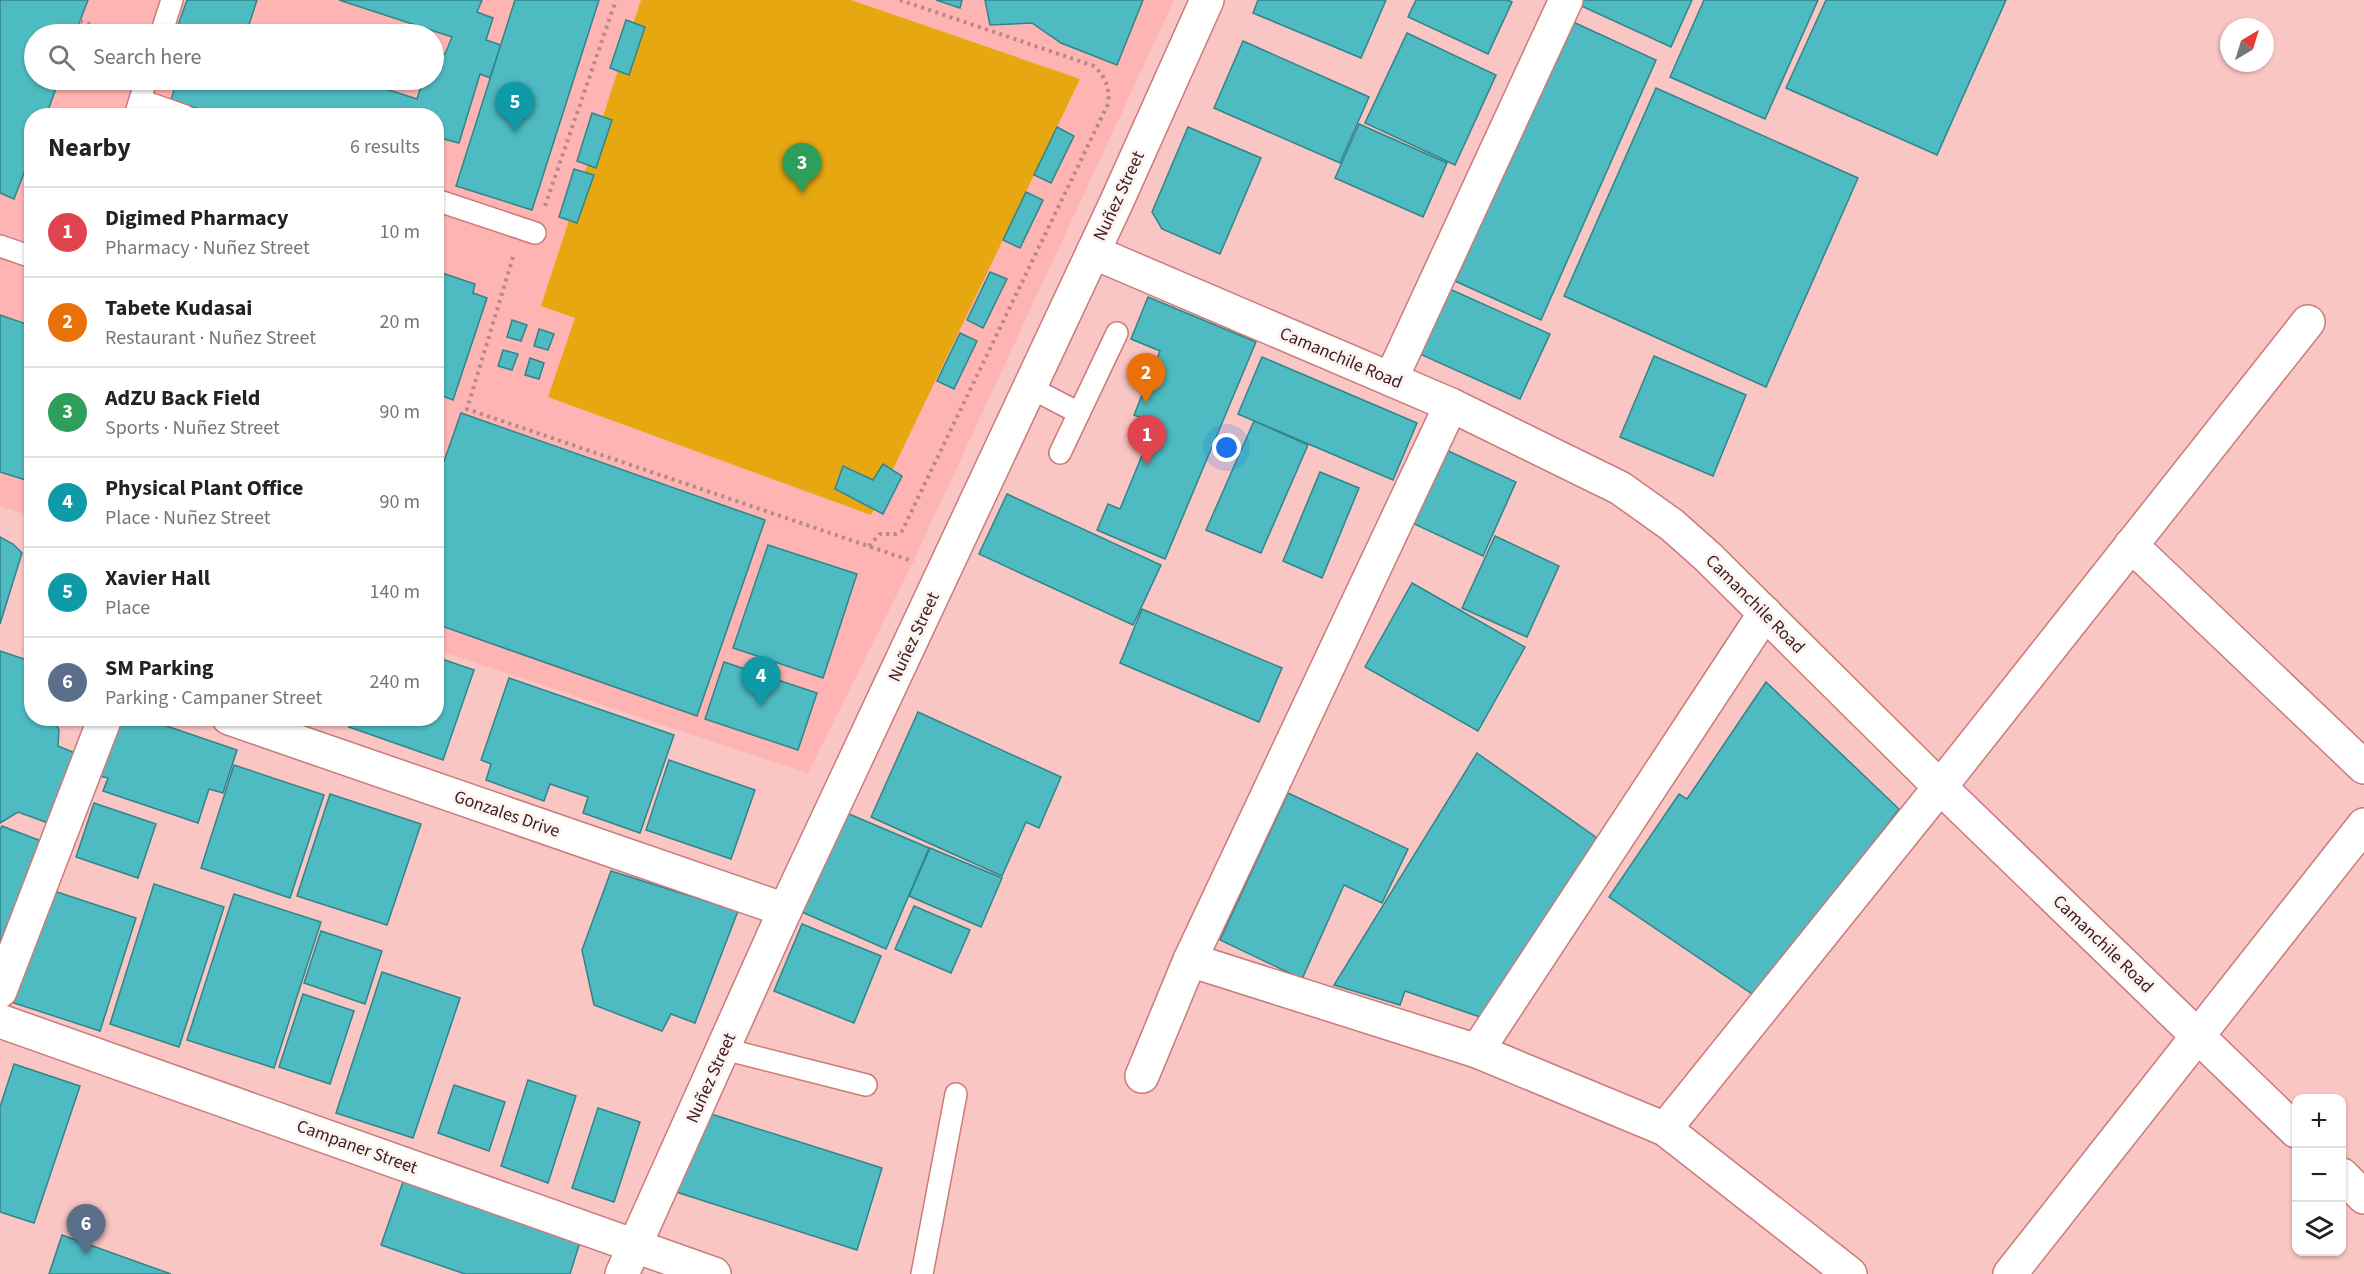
<!DOCTYPE html>
<html lang="en">
<head>
<meta charset="utf-8">
<style>
	body { margin:0; font-family:"Source Sans 3",sans-serif; background:#f2f2f2; color:#222 }
	.controls { position:absolute; right:18px; bottom:18px; display:grid; overflow:hidden; border-radius:12px; box-shadow:0 2px 4px #0004 }
	.controls button { width:54px; height:54px; display:grid; place-items:center; padding:0; border:0; border-bottom:2px solid #e0e0e0; background:#fff; color:#222; font:30px sans-serif }
	.compass { position:absolute; left:2220px; top:18px; width:54px; height:54px; border-radius:50%; background:#fff; box-shadow:0 2px 4px #0004; rotate:38deg }
	.you { position:absolute; left:1227px; top:448px; width:21px; height:21px; margin:-15px; border:4px solid #fff; border-radius:50%; background:#1a73e8; box-shadow:0 0 0 9px #1a73e833 }
	.badge { display:grid; place-items:center; width:39px; height:39px; border-radius:50%; background:#2e787c; color:#fff; font-size:20px; font-weight:700 }
	.pin { position:absolute; translate:-50% -50px; filter:drop-shadow(0 2px 3px #0008) }
	.pin::after { content:''; position:absolute; top:32px; width:21px; height:18px; background:inherit; clip-path:polygon(0 0,100% 0,50% 100%) }
	.list { margin:0; padding:0; list-style:none }
	h2 { display:flex; justify-content:space-between; align-items:center; height:78px; margin:0; padding:0 24px; font-size:26px }
	h2 small { font-size:20px; font-weight:400; color:#767676 }
	.list li { display:grid; grid-template-columns:39px 1fr auto; gap:18px; align-items:center; box-sizing:border-box; height:90px; padding:0 24px; border-top:2px solid #e0e0e0 }
	.list b { display:block; font-size:22px; white-space:nowrap }
	.list p { margin:0; font-size:20px; white-space:nowrap; color:#767676 }
	.list em { font-size:20px; font-style:normal; color:#767676 }
	.icon { flex:none; width:33px; height:33px; fill:none; stroke:currentColor; stroke-width:2; stroke-linecap:round; stroke-linejoin:round }
	.map { position:relative; flex:none; width:2364px; height:1274px; overflow:hidden }
	.search { position:absolute; background:#fff; box-shadow:0 2px 4px #0004; left:24px; top:24px; width:420px; height:66px; display:flex; align-items:center; gap:15px; box-sizing:border-box; padding:0 21px; border-radius:33px; color:#767676; font-size:22px }
	.panel { position:absolute; background:#fff; box-shadow:0 2px 4px #0004; left:24px; top:108px; width:420px; height:618px; border-radius:24px }
	.map>svg:first-child { display:block }
</style>
</head>
<body>
<div class="map">
<svg width="2364" height="1274" viewBox="0 0 2364 1274">
	<rect width="100%" height="100%" fill="#fac6c4"/>
	<path fill="#feb4b2" fill-rule="evenodd" d="M0,0H1174L913,562L808,773L437,650L436,116H32L31,516L0,506ZM34,34H434V80H34Z"/>
	<polygon fill="#e6a711" points="641,0 851,0 1080,79 871,515 548,397 575,318 541,306"/>
	<g fill="#4dbbc1" stroke="#31858a" stroke-width="1.5">
		<polygon points="0,0 88,0 75,34 34,34 34,80 59,80 46,116 32,116 32,152 14,199 0,193"/>
		<polygon points="187,0 257,0 246,34 175,34"/>
		<polygon points="339,0 482,0 477,12 493,18 486,40 501,45 490,78 480,74 459,143 440,138 436,150 436,116 221,116 171,100 177,80 358,80 417,99 423,80 434,80 434,49 445,54 452,37"/>
		<polygon points="515,0 599,0 532,210 456,186"/>
		<polygon points="936,0 962,0 960,8"/>
		<polygon points="985,0 1143,0 1117,65 1061,43 1032,23 990,25"/>
		<polygon points="1258,0 1386,0 1361,58 1253,13"/>
		<polygon points="1416,0 1508,0 1512,2 1488,54 1408,17"/>
		<polygon points="1582,0 1692,0 1671,47 1579,5"/>
		<polygon points="1704,0 1818,0 1765,119 1670,77"/>
		<polygon points="1826,0 2006,0 1937,155 1786,88"/>
		<polygon points="626,20 645,27 629,75 610,68"/>
		<polygon points="1571,21 1656,60 1541,320 1455,281"/>
		<polygon points="1407,33 1496,75 1455,165 1365,123"/>
		<polygon points="1243,41 1369,97 1340,163 1214,108"/>
		<polygon points="1656,88 1858,178 1766,387 1564,296"/>
		<polygon points="592,113 612,120 596,168 577,161"/>
		<polygon points="1359,124 1447,163 1423,217 1335,178"/>
		<polygon points="1057,127 1074,136 1051,183 1034,175"/>
		<polygon points="1188,127 1261,158 1220,254 1162,229 1152,212"/>
		<polygon points="574,169 594,175 577,223 559,217"/>
		<polygon points="1026,192 1043,200 1020,248 1003,240"/>
		<polygon points="436,271 475,284 473,293 487,298 453,400 438,394 436,397"/>
		<polygon points="990,272 1007,279 983,328 967,320"/>
		<polygon points="1443,286 1550,334 1520,399 1413,351"/>
		<polygon points="1148,297 1256,342 1165,559 1097,530 1108,504 1120,509 1155,424 1134,415 1160,351 1131,339"/>
		<polygon points="0,315 32,326 32,482 0,472"/>
		<polygon points="512,320 527,325 521,341 507,337"/>
		<polygon points="539,329 554,334 548,350 534,346"/>
		<polygon points="960,333 977,341 954,389 937,381"/>
		<polygon points="503,350 518,354 512,370 498,366"/>
		<polygon points="1654,356 1746,395 1713,476 1620,437"/>
		<polygon points="1262,357 1417,423 1393,480 1238,414"/>
		<polygon points="530,358 544,363 539,379 525,375"/>
		<polygon points="461,413 765,520 697,716 436,624 436,484"/>
		<polygon points="1254,421 1308,445 1261,553 1206,530"/>
		<polygon points="1444,449 1516,482 1483,556 1410,522"/>
		<polygon points="883,464 902,476 883,514 835,489 843,466 873,480"/>
		<polygon points="1320,472 1359,488 1322,578 1283,561"/>
		<polygon points="1007,494 1161,565 1133,625 979,554"/>
		<polygon points="1495,536 1559,566 1527,637 1462,608"/>
		<polygon points="0,537 13,544 22,553 0,624"/>
		<polygon points="768,545 857,574 823,678 733,648"/>
		<polygon points="1412,583 1525,647 1478,731 1365,667"/>
		<polygon points="1142,609 1282,668 1259,722 1120,663"/>
		<polygon points="0,651 30,661 25,682 32,692 32,718 54,718 59,730 58,746 75,753 48,823 18,812 0,823"/>
		<polygon points="436,657 474,670 443,760 349,727 352,718 436,718"/>
		<polygon points="724,662 817,693 798,750 705,719"/>
		<polygon points="509,678 674,735 640,833 583,813 588,797 550,784 544,801 486,780 491,764 481,760"/>
		<polygon points="1766,682 1899,809 1758,998 1609,897 1679,794 1687,799"/>
		<polygon points="918,712 1061,777 1039,828 1026,822 1002,876 871,817"/>
		<polygon points="118,718 143,718 237,750 223,793 209,789 198,823 103,791 108,778 99,776"/>
		<polygon points="1477,753 1597,838 1480,1017 1405,991 1400,1005 1334,985"/>
		<polygon points="669,760 755,790 731,859 646,830"/>
		<polygon points="234,765 324,795 290,898 201,868"/>
		<polygon points="1288,793 1408,849 1382,903 1344,885 1302,979 1220,940"/>
		<polygon points="330,794 421,824 387,925 297,896"/>
		<polygon points="94,803 156,824 138,878 76,857"/>
		<polygon points="835,808 929,848 886,949 793,908"/>
		<polygon points="2,826 41,841 0,945 0,830"/>
		<polygon points="930,848 1002,878 981,927 909,896"/>
		<polygon points="611,871 738,911 695,1023 671,1014 662,1031 594,1005 582,950"/>
		<polygon points="154,884 224,907 179,1047 110,1024"/>
		<polygon points="48,889 136,918 100,1031 11,1002"/>
		<polygon points="234,894 321,922 274,1068 187,1040"/>
		<polygon points="914,906 970,930 951,973 895,949"/>
		<polygon points="802,924 881,956 854,1023 774,991"/>
		<polygon points="321,931 382,951 365,1004 304,983"/>
		<polygon points="382,972 460,998 413,1138 336,1113"/>
		<polygon points="303,994 354,1011 330,1084 279,1067"/>
		<polygon points="14,1064 80,1086 34,1223 0,1212 0,1107"/>
		<polygon points="528,1080 576,1096 548,1183 501,1166"/>
		<polygon points="454,1085 505,1102 489,1151 438,1133"/>
		<polygon points="598,1108 640,1122 614,1202 572,1188"/>
		<polygon points="708,1113 882,1168 857,1250 673,1191"/>
		<polygon points="404,1179 581,1239 570,1274 465,1274 381,1245"/>
		<polygon points="62,1235 171,1274 49,1274"/>
	</g>
	<g fill="none" stroke-linecap="round" stroke-linejoin="round">
		<defs>
			<g id="service">
				<polyline points="161,34 172,0"/>
				<polyline points="140,100 185,116"/>
				<polyline points="135,116 146,80"/>
				<polyline points="436,200 535,233"/>
				<polyline points="0,246 32,257"/>
				<polyline points="1029,387 1079,413"/>
				<polyline points="1060,453 1117,333"/>
				<polyline points="724,1049 866,1085"/>
				<polyline points="922,1274 956,1094"/>
			</g>
			<g id="minor">
				<polyline points="1093,252 1451,405 1620,488 1672,525 1708,557 1940,787 2296,1131"/>
				<polyline points="1391,379 1566,0"/>
				<polyline points="2131,545 2364,767"/>
				<polyline points="229,718 785,910"/>
				<polyline points="1190,960 1477,1051 1665,1129 1850,1274"/>
				<polyline points="0,991 105,718"/>
				<polyline points="1477,1051 1765,613"/>
				<polyline points="1142,1076 1190,960 1451,405"/>
				<polyline points="1665,1129 1940,787 2308,322"/>
				<polyline points="2342,1175 2364,1197"/>
				<polyline points="2010,1274 2364,825"/>
			</g>
			<polyline id="tertiary" points="0,1021 714,1274"/>
			<polyline id="secondary" points="622,1274 785,910 1117,201 1207,0"/>
		</defs>
		<use href="#service" stroke="#ca7b7a" stroke-width="24"/>
		<use href="#minor" stroke="#ca7b7a" stroke-width="36"/>
		<use href="#tertiary" stroke="#ca7b7a" stroke-width="36"/>
		<use href="#secondary" stroke="#ca7b7a" stroke-width="36"/>
		<g stroke="#b58987" stroke-width="4" stroke-dasharray="3 4.5" stroke-linecap="butt">
			<polyline points="80,21 122,34"/>
			<polyline points="545,206 616,0"/>
			<polyline points="513,257 467,409 909,560"/>
			<path d="M869,546L880,534H896L902,531L1108,104C1110,87 1106,78 1094,66L900,0"/>
		</g>
		<use href="#service" stroke="#fff" stroke-width="21"/>
		<use href="#minor" stroke="#fff" stroke-width="33"/>
		<use href="#tertiary" stroke="#fff" stroke-width="33"/>
		<use href="#secondary" stroke="#fff" stroke-width="33"/>
	</g>
	<g text-anchor="middle" dominant-baseline="central" stroke-width="6" stroke-linejoin="round" paint-order="stroke">
		<g font-size="18" fill="#402020" stroke="#fcf3f3">
			<text transform="translate(1119 196) rotate(-65)">Nuñez Street</text>
			<text transform="translate(1341 358) rotate(23)">Camanchile Road</text>
			<text transform="translate(1755 604) rotate(45)">Camanchile Road</text>
			<text transform="translate(914 637) rotate(-65)">Nuñez Street</text>
			<text transform="translate(507 814) rotate(19)">Gonzales Drive</text>
			<text transform="translate(2103 944) rotate(44)">Camanchile Road</text>
			<text transform="translate(711 1078) rotate(-66)">Nuñez Street</text>
			<text transform="translate(357 1147) rotate(20)">Campaner Street</text>
		</g>
	</g>
</svg>
<div class="controls">
<button>+</button>
<button>−</button>
<button><svg class="icon" aria-label="layers" viewBox="0 0 24 24"><path d="M12 4l9 5-9 5-9-5zM3 14l9 5 9-5"/></svg></button>
</div>
<svg class="compass" viewBox="-18 -18 36 36"><path d="M0-13l5 13h-10z" fill="#e53935"/><path d="M0 13l5-13h-10z" fill="#767676"/></svg>
<div class="you"></div>
<div class="pin badge" style="left:1147px;top:465px;background:#e0444e">1</div>
<div class="pin badge" style="left:1146px;top:403px;background:#e8710a">2</div>
<div class="pin badge" style="left:802px;top:193px;background:#2e9e5b">3</div>
<div class="pin badge" style="left:761px;top:706px;background:#0f9aa8">4</div>
<div class="pin badge" style="left:515px;top:132px;background:#0f9aa8">5</div>
<div class="pin badge" style="left:86px;top:1254px;background:#5c6f8a">6</div>
<div class="search"><svg class="icon" aria-label="search" viewBox="0 0 24 24"><circle cx="10" cy="10" r="6"/><path d="M15 15l6 6"/></svg>Search here</div>
<section class="panel">
<h2>Nearby<small>6 results</small></h2>
<ul class="list">
<li><span class="badge" style="background:#e0444e">1</span><div><b>Digimed Pharmacy</b><p>Pharmacy · Nuñez Street</p></div><em>10 m</em></li>
<li><span class="badge" style="background:#e8710a">2</span><div><b>Tabete Kudasai</b><p>Restaurant · Nuñez Street</p></div><em>20 m</em></li>
<li><span class="badge" style="background:#2e9e5b">3</span><div><b>AdZU Back Field</b><p>Sports · Nuñez Street</p></div><em>90 m</em></li>
<li><span class="badge" style="background:#0f9aa8">4</span><div><b>Physical Plant Office</b><p>Place · Nuñez Street</p></div><em>90 m</em></li>
<li><span class="badge" style="background:#0f9aa8">5</span><div><b>Xavier Hall</b><p>Place</p></div><em>140 m</em></li>
<li><span class="badge" style="background:#5c6f8a">6</span><div><b>SM Parking</b><p>Parking · Campaner Street</p></div><em>240 m</em></li>
</ul>
</section>
</div>
</body>
</html>
